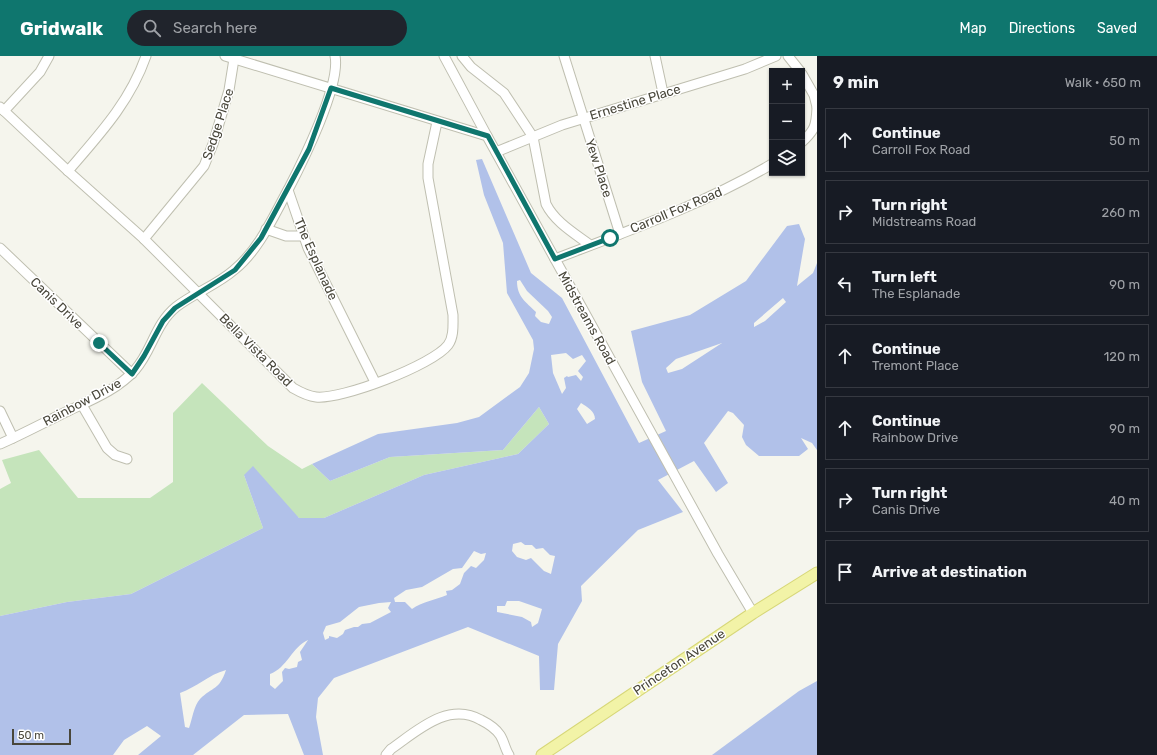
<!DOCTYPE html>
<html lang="en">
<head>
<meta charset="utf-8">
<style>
	body { margin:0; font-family:Rubik,sans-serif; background:#20242c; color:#f1f3f6 }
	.controls { position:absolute; right:12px; top:12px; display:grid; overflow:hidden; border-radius:0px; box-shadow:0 1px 3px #0004 }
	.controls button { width:36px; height:36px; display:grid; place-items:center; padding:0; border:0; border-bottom:1px solid #363941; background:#171b24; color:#f1f3f6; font:20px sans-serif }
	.scale { position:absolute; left:12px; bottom:10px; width:59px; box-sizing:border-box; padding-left:4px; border:2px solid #49473b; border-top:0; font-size:11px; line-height:14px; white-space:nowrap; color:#49473b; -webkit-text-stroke:3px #fff; paint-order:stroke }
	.stop { position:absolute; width:12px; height:12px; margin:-9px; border:3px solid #0f766e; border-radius:50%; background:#fff }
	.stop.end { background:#0f766e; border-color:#fff; box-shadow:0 1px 4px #0008 }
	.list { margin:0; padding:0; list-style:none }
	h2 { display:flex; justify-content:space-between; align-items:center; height:52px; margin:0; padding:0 16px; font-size:17px }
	h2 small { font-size:13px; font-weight:400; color:#9ea1a6 }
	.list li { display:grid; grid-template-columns:26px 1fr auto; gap:12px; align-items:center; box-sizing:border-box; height:64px; margin:0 8px 8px; padding:0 8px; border:1px solid #363941; border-radius:0px }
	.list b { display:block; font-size:15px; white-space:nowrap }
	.list p { margin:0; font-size:13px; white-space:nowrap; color:#9ea1a6 }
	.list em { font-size:13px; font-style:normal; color:#9ea1a6 }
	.icon { flex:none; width:22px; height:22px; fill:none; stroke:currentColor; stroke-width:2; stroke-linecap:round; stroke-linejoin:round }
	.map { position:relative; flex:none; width:817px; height:699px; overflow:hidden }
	header { display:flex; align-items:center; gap:24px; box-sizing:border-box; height:56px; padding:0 20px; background:#0f766e; color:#fff }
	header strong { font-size:19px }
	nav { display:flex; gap:22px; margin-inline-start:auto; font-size:14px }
	.search { width:280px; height:36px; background:#20242c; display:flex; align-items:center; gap:10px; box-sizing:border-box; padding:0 14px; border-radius:22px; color:#9ea1a6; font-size:15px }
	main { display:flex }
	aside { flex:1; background:#171b24 }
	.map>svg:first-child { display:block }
</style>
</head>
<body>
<header>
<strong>Gridwalk</strong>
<div class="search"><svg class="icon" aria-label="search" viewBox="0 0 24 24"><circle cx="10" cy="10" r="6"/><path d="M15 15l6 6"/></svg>Search here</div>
<nav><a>Map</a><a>Directions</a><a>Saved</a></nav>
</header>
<main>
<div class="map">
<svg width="817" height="699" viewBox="0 0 817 699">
	<rect width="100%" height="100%" fill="#f5f5ed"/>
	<polygon fill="#c5e4bb" points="202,327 268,390 302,413 312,408 330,425 390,401 503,394 539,351 549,368 518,398 424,419 324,462 299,462 244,419 263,472 131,538 67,546 0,560 0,433 11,427 2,404 39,394 78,442 150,442 173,426 173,357"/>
	<g fill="#b1c1e9" fill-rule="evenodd">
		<path d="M482,103L531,217L562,242L639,387L666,375L642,326L631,275L690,259L746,225L787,170L799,168L805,183L797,230L813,217L817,207V394L812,387L801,382L808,393L799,400H759L746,389L742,381L744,369L733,357L728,355L704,387L728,427L716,436L694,405L658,424L683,456L638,474L581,530L582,545L558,588L554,634H540L539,600L468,571L334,622L318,642L316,661L323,699H304L288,658L244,659L193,699H138L161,680L147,670L124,684L113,699H0V560L67,546L131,538L263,472L244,419L253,410L299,462H324L424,419L518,398L549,368L539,351L503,394L390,401L330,425L312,408L378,378L457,367L479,361L520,331L529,317L534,293L533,284L507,237L503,187L484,139L476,104ZM520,224L527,235L548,255L552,261L549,268L541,266L535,260L536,256C526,246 517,241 517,225ZM783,242L786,246L765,265L754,271V267ZM722,287L682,313L668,317L666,312L676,303ZM566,297L573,303L582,299L586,305L578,315L583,321L581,325L576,319L568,321L567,320L564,322L566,332L562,338L553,317L551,299ZM581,347C587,351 595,355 595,363L587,368L577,353ZM521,486L525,489H532L536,493L543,492L550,499L555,500L551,518L544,515L531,502L526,504L517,501L512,495L513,488ZM474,495L481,498L486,497L484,504L476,512L471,510L464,517L460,528L452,534L446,535L447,539C435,544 422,546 412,553L405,546H395L394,542L406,534L422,531L453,513L462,512ZM507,545H519L542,553L538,567L532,571L531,566L522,561L497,556V550H505ZM391,546L388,552L391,556L370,567L362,568L358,571H354L345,574L343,578L337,582L329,580V582L325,584L323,577L326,570L340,566L359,551L379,547ZM308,584L300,596L302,604L298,606L297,611L289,613L285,612L282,616L283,625L275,633L270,629V618C287,612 292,591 308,584ZM226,614C219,635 213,630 200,643C194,649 192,664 189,672L185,671L180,637C197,631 208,619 226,614Z"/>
		<polygon points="817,625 817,699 712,699 799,635"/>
	</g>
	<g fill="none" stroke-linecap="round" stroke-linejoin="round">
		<defs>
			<g id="minor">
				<polyline points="225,0 487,80 718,498 753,557"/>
				<path d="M335,0C341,29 302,107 288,134L308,192L375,326"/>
				<polyline points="444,0 487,80"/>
				<path d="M462,0L471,11L504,37L533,81L546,148C555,166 574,177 590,189"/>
				<polyline points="564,0 620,178"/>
				<polyline points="655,0 663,37"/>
				<polyline points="788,0 800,15"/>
				<polyline points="802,18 814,39 817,51"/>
				<path d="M0,51L68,115L144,183L293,332C300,336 307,340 316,341C341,344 433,309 448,289C454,281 453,269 453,259L428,122V108L437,66"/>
				<polyline points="4,55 40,16 49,0"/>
				<path d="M802,86C815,74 816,70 817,52"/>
				<polyline points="496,96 562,69 745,13 776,0"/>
				<path d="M68,115C99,79 130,46 146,0"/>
				<polyline points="266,173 286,180 303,180"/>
				<polyline points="144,183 204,110 213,88 229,34 234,3"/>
				<polyline points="0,192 132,318"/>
				<path d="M555,203C628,175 704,148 772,108"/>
				<polyline points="82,349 107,392 115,399 127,403"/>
				<polyline points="0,355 13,382"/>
				<path d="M0,388C23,378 45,366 68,355C91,344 117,334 135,314C152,295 155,268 176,251C194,237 217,229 234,214C259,194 273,161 288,134"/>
				<path d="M386,699L391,693C417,675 448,645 481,664C487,667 496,673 500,679C504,685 505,693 509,699"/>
			</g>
			<polyline id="major" points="542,699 753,557 817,517"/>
		</defs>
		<use href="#minor" stroke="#bfbfb0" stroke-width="11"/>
		<use href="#major" stroke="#d7d778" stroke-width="13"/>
		<use href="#minor" stroke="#fff" stroke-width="9"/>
		<use href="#major" stroke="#f2f3a7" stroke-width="11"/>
	</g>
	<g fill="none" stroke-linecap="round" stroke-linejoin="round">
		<polyline stroke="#0f766e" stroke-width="5" points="99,287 132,318 144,300 163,265 175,252 235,214 261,182 309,93 331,32 488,80 555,203 610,182"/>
	</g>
	<g text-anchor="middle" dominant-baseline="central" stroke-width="3" stroke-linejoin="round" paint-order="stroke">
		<g font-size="13" fill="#49473b" stroke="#fff">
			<text transform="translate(635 46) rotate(-17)">Ernestine Place</text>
			<text transform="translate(218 68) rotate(-72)">Sedge Place</text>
			<text transform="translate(599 112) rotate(72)">Yew Place</text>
			<text transform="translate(676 154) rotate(-23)">Carroll Fox Road</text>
			<text transform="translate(316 203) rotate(66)">The Esplanade</text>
			<text transform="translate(57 247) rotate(44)">Canis Drive</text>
			<text transform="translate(587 262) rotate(61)">Midstreams Road</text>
			<text transform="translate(256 294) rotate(45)">Bella Vista Road</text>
			<text transform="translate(82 346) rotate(-28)">Rainbow Drive</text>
			<text transform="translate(679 606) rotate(-34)">Princeton Avenue</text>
		</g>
	</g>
</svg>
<div class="controls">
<button>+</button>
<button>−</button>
<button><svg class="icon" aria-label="layers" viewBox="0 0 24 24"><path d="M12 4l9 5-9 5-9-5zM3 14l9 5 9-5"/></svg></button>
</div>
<div class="scale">50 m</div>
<div class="stop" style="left:610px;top:182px"></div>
<div class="stop end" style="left:99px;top:287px"></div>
</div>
<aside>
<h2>9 min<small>Walk · 650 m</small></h2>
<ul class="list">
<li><svg class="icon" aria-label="ahead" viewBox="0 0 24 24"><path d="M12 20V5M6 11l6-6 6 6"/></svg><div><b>Continue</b><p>Carroll Fox Road</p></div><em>50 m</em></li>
<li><svg class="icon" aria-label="right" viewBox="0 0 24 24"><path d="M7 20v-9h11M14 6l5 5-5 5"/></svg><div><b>Turn right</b><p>Midstreams Road</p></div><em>260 m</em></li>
<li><svg class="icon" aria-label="left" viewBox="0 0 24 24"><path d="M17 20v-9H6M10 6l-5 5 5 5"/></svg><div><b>Turn left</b><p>The Esplanade</p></div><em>90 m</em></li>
<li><svg class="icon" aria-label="ahead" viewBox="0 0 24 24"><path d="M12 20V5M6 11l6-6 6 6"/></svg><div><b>Continue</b><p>Tremont Place</p></div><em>120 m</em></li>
<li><svg class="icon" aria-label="ahead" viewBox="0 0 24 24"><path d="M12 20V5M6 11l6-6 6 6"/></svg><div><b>Continue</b><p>Rainbow Drive</p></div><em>90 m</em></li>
<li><svg class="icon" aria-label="right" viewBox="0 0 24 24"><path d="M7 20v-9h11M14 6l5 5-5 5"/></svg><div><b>Turn right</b><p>Canis Drive</p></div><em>40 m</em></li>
<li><svg class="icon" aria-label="arrive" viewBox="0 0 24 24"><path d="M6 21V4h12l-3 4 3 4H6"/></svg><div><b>Arrive at destination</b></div></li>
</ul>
</aside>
</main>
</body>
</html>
